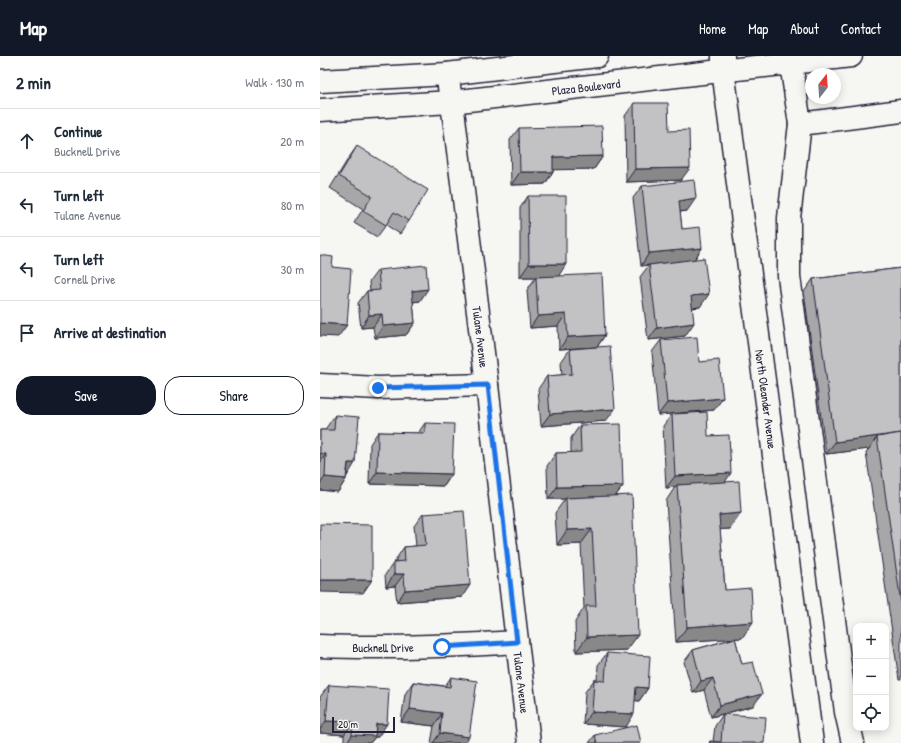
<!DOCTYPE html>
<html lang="en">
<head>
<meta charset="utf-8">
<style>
	body { margin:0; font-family:"Patrick Hand",sans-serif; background:#f2f2f3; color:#1f2937 }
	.controls { position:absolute; right:12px; bottom:12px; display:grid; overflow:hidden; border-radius:8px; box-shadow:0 2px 10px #0003 }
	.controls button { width:36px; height:36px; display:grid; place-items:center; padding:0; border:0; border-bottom:1px solid #e0e1e3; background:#fff; color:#1f2937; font:20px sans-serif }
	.compass { position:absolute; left:485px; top:12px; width:36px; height:36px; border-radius:50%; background:#fff; box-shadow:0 2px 10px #0003; rotate:17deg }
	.scale { position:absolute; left:12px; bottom:10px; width:63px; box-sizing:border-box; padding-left:4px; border:2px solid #22223b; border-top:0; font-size:11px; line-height:14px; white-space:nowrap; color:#22223b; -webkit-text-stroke:3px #f6f6f2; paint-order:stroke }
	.stop { position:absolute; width:12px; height:12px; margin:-9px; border:3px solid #1a73e8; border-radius:50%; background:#fff }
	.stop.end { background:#1a73e8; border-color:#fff; box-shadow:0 1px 4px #0008 }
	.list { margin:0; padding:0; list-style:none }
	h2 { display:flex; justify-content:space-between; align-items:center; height:52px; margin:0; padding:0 16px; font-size:17px }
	h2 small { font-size:13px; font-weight:400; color:#747a83 }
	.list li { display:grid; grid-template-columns:26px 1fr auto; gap:12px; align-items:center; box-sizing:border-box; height:64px; padding:0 16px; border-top:1px solid #e0e1e3 }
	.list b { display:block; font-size:15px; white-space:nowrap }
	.list p { margin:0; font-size:13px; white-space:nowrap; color:#747a83 }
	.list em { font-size:13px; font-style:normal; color:#747a83 }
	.actions { display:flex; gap:8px; padding:12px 16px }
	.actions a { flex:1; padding:9px 0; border:1px solid #111827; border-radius:16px; text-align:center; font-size:14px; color:#111827 }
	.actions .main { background:#111827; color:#fff }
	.icon { flex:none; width:22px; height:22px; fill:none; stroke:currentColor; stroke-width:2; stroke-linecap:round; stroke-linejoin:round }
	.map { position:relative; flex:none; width:581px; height:687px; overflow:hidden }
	header { display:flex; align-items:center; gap:24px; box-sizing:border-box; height:56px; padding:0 20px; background:#111827; color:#fff }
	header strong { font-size:19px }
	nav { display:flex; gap:22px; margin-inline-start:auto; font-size:14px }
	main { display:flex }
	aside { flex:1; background:#fff }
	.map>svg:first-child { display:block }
</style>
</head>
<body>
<header>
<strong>Map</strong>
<nav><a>Home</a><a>Map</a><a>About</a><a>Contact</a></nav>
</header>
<main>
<aside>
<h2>2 min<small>Walk · 130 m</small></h2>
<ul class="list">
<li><svg class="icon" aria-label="ahead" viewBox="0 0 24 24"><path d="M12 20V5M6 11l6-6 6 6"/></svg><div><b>Continue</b><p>Bucknell Drive</p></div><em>20 m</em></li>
<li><svg class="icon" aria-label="left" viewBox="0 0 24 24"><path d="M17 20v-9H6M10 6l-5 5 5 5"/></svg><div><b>Turn left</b><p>Tulane Avenue</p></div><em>80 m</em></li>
<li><svg class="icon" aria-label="left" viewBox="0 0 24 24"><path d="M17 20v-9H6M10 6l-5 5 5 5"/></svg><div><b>Turn left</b><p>Cornell Drive</p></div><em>30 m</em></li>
<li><svg class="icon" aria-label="arrive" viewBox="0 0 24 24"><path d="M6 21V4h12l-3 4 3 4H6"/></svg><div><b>Arrive at destination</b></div></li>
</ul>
<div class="actions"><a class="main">Save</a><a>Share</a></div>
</aside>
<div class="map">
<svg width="581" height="687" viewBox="0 0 581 687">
	<rect width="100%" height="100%" fill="#f6f6f2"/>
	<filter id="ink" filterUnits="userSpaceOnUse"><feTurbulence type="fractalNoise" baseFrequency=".025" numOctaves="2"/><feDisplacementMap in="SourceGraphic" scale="8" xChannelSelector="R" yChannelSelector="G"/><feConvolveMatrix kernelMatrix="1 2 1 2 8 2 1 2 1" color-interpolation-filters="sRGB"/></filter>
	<g filter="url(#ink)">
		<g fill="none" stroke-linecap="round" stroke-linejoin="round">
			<defs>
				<g id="minor">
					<path id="s1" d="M403,0V14L492,687"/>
					<polyline points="471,7 480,68 581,55"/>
					<path id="s2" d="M127,18L134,62L167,329L209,687"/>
					<polyline points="0,25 127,18 277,0"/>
					<path id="s3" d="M0,54L131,46L531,0"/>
					<polyline points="480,68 469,162 469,220 526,656 533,687"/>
					<polyline points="0,329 58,332 167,329"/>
					<path id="s4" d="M0,590C66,593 132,590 197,586"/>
				</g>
			</defs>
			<use href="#minor" stroke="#22223b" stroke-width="25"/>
			<use href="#minor" stroke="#f6f6f2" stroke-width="22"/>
		</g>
		<g fill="#a7a7a9" stroke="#22223b">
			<polygon points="314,47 349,75 361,124 306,126 305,60"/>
			<polygon points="199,72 283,100 274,113 233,113 233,116 225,128 191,129 190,84"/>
			<polygon points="37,90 89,165 80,178 66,169 57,181 34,167 43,153 10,132 28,103"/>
			<polygon points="322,130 367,155 360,156 362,173 382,192 374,204 380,251 372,252 365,280 328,284 320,221 329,209 345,207 321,210 313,142"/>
			<polygon points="208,140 238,220 285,279 277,291 239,293 238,270 210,272 207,234 216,221 228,221 200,221 200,152"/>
			<polygon points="581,212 581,624 579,624 546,396 549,393 506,398 484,236 493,223"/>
			<polygon points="58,214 100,245 93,246 95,267 86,279 55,282 53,271 41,272 38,247 47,235 50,235 49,226"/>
			<polygon points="341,284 379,306 394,354 354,358 388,380 405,426 410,473 400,473 405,534 422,582 415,582 433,650 404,658 444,687 389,687 390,685 393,686 395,670 403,658 391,661 384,634 373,637 364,606 373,594 415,582 356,586 346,445 355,431 346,432 343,370 352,358 338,359 332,296"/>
			<polygon points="250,293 286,365 221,370 218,333 227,320 242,319 241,306"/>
			<polygon points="15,359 27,420 26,423 18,436 0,434 0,374 6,374 6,372"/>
			<polygon points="105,367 132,418 124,430 49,428 50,388 58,376 98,377"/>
			<polygon points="260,369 303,430 296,439 307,594 256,596 255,566 264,552 261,488 237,489 235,457 245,443 228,443 227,410 236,397 251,397 251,382"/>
			<polygon points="103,458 142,541 77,546 75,530 66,531 65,519 74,506 76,506 76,503 84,491 96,490 94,470"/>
			<polygon points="287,597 328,632 319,645 315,644 306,671 263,668 265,636 274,624 277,624 278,609"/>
			<polygon points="131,621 145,687 111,687 114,670 81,666 85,638 93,626 125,630"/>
			<polygon points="9,629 58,681 55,681 50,687 24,687 24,679 0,677 0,641"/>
			<polygon points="275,679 321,687 269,687"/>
		</g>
		<g fill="#888889" stroke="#22223b">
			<polygon points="283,100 274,113 224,114 233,101"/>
			<polygon points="370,112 361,124 306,126 315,113"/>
			<polygon points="200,116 233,116 225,128 191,129"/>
			<polygon points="376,142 367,155 350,157 359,145"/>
			<polygon points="382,192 374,204 321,210 329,197"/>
			<polygon points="209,208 246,208 238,221 200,221"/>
			<polygon points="108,233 100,245 83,247 92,235"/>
			<polygon points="389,238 380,251 362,253 371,240"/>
			<polygon points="62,258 53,271 41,272 49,259"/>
			<polygon points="246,258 238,270 210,272 218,260"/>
			<polygon points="0,267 27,269 18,281 0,280"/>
			<polygon points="95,267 86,279 55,282 63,270"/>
			<polygon points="374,267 365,280 328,284 337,272"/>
			<polygon points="285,279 277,291 239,293 248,281"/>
			<polygon points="403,342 394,354 338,359 347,347"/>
			<polygon points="295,353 286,365 221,370 230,358"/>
			<polygon points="581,377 557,381 549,393 506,398 515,386"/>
			<polygon points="0,397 6,398 0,407"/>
			<polygon points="28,407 35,407 27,420"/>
			<polygon points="57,416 132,418 124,430 49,428"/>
			<polygon points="411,417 403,429 357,429 355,431 346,432 355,420"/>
			<polygon points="5,421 26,423 18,436 0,434 0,428"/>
			<polygon points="303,430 294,442 246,442 245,443 228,443 237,431"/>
			<polygon points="421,457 410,473 388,474 399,459"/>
			<polygon points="272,473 261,488 237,489 247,474"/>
			<polygon points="74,518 84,518 75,530 66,531"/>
			<polygon points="0,524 52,524 43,537 0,536"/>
			<polygon points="150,529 142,541 77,546 85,534"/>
			<polygon points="433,566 422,582 356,586 367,571"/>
			<polygon points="318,579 307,594 256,596 267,581"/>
			<polygon points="393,622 384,634 373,637 381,625"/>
			<polygon points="316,631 328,632 319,645 307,644"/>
			<polygon points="442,638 433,650 391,661 400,649"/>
			<polygon points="90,653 122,657 114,670 81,666"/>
			<polygon points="272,656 314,658 306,671 263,668"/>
			<polygon points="6,665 33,666 24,679 0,677 0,674"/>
			<polygon points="56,668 67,668 58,681 55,681 50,687 27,687 32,679"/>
			<polygon points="120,677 149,681 145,687 113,687"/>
		</g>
		<g fill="#c2c2c4" stroke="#22223b">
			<polygon points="314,47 348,47 349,75 369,74 370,112 315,113"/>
			<polygon points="282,70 283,100 233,101 233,116 200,116 199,72"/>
			<polygon points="37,90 108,134 89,165 74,156 66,169 43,155 52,140 19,120"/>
			<polygon points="374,124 376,142 359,145 362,173 380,171 382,192 329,197 322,130"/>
			<polygon points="208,140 246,140 246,208 209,208"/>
			<polygon points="0,199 13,201 12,211 31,213 27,269 0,267"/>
			<polygon points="384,202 389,238 371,240 374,267 337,272 329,209"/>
			<polygon points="106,209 108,233 92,235 95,267 63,270 62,258 49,259 47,235 60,234 58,214"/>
			<polygon points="581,212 581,377 515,386 493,223"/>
			<polygon points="282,218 285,279 248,281 246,258 218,260 216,221"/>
			<polygon points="377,281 379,306 399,304 403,342 347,347 341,284"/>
			<polygon points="290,290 295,353 230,358 227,320 252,318 250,293"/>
			<polygon points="387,356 388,380 409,379 411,417 355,420 352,358"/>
			<polygon points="15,359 39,361 35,407 28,407 26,423 5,421 6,398 0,397 0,374 14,374"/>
			<polygon points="105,367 134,368 132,418 57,416 58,376 105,377"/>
			<polygon points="301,368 303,430 237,431 236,397 261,396 260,369"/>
			<polygon points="581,377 581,547 557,381"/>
			<polygon points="419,425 421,457 399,459 405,534 431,532 433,566 367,571 357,429"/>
			<polygon points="312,439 318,579 267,581 266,550 276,550 272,473 247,474 246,442"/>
			<polygon points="144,455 150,529 85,534 84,518 74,518 74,506 85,505 84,491 106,489 103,458"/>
			<polygon points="0,468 52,469 52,524 0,524"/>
			<polygon points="415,582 422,608 433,606 442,638 400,649 393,622 381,625 373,594"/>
			<polygon points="287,597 330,600 328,632 316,631 314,658 272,656 274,624 285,625"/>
			<polygon points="131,621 157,625 149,681 120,677 122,657 90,653 93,626 130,631"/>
			<polygon points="9,629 69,633 67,668 56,668 55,680 32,679 33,666 6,665"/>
			<polygon points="403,658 446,661 444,687 390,687 390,685 401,686"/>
			<polygon points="317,669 321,687 277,687 275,679"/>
		</g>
	</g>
	<g fill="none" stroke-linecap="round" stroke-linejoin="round" filter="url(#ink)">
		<polyline stroke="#1a73e8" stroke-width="5" points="58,332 168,329 197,586 122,591"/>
	</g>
	<g text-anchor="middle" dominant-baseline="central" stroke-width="3.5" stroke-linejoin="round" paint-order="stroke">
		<g font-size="12" fill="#22223b" stroke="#f6f6f2">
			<text stroke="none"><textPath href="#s3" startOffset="267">Plaza Boulevard</textPath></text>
			<text stroke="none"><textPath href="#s2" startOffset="265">Tulane Avenue</textPath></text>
			<text stroke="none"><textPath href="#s1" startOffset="346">North Oleander Avenue</textPath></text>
			<text stroke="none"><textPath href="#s4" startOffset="63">Bucknell Drive</textPath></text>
			<text stroke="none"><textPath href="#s2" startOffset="613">Tulane Avenue</textPath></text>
		</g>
	</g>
</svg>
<div class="controls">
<button>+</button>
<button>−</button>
<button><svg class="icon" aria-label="locate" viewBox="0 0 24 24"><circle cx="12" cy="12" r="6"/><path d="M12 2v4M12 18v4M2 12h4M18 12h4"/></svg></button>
</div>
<svg class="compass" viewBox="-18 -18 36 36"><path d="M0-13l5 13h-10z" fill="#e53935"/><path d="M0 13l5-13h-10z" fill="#747a83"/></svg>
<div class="scale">20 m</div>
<div class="stop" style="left:122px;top:591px"></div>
<div class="stop end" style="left:58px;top:332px"></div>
</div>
</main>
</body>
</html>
